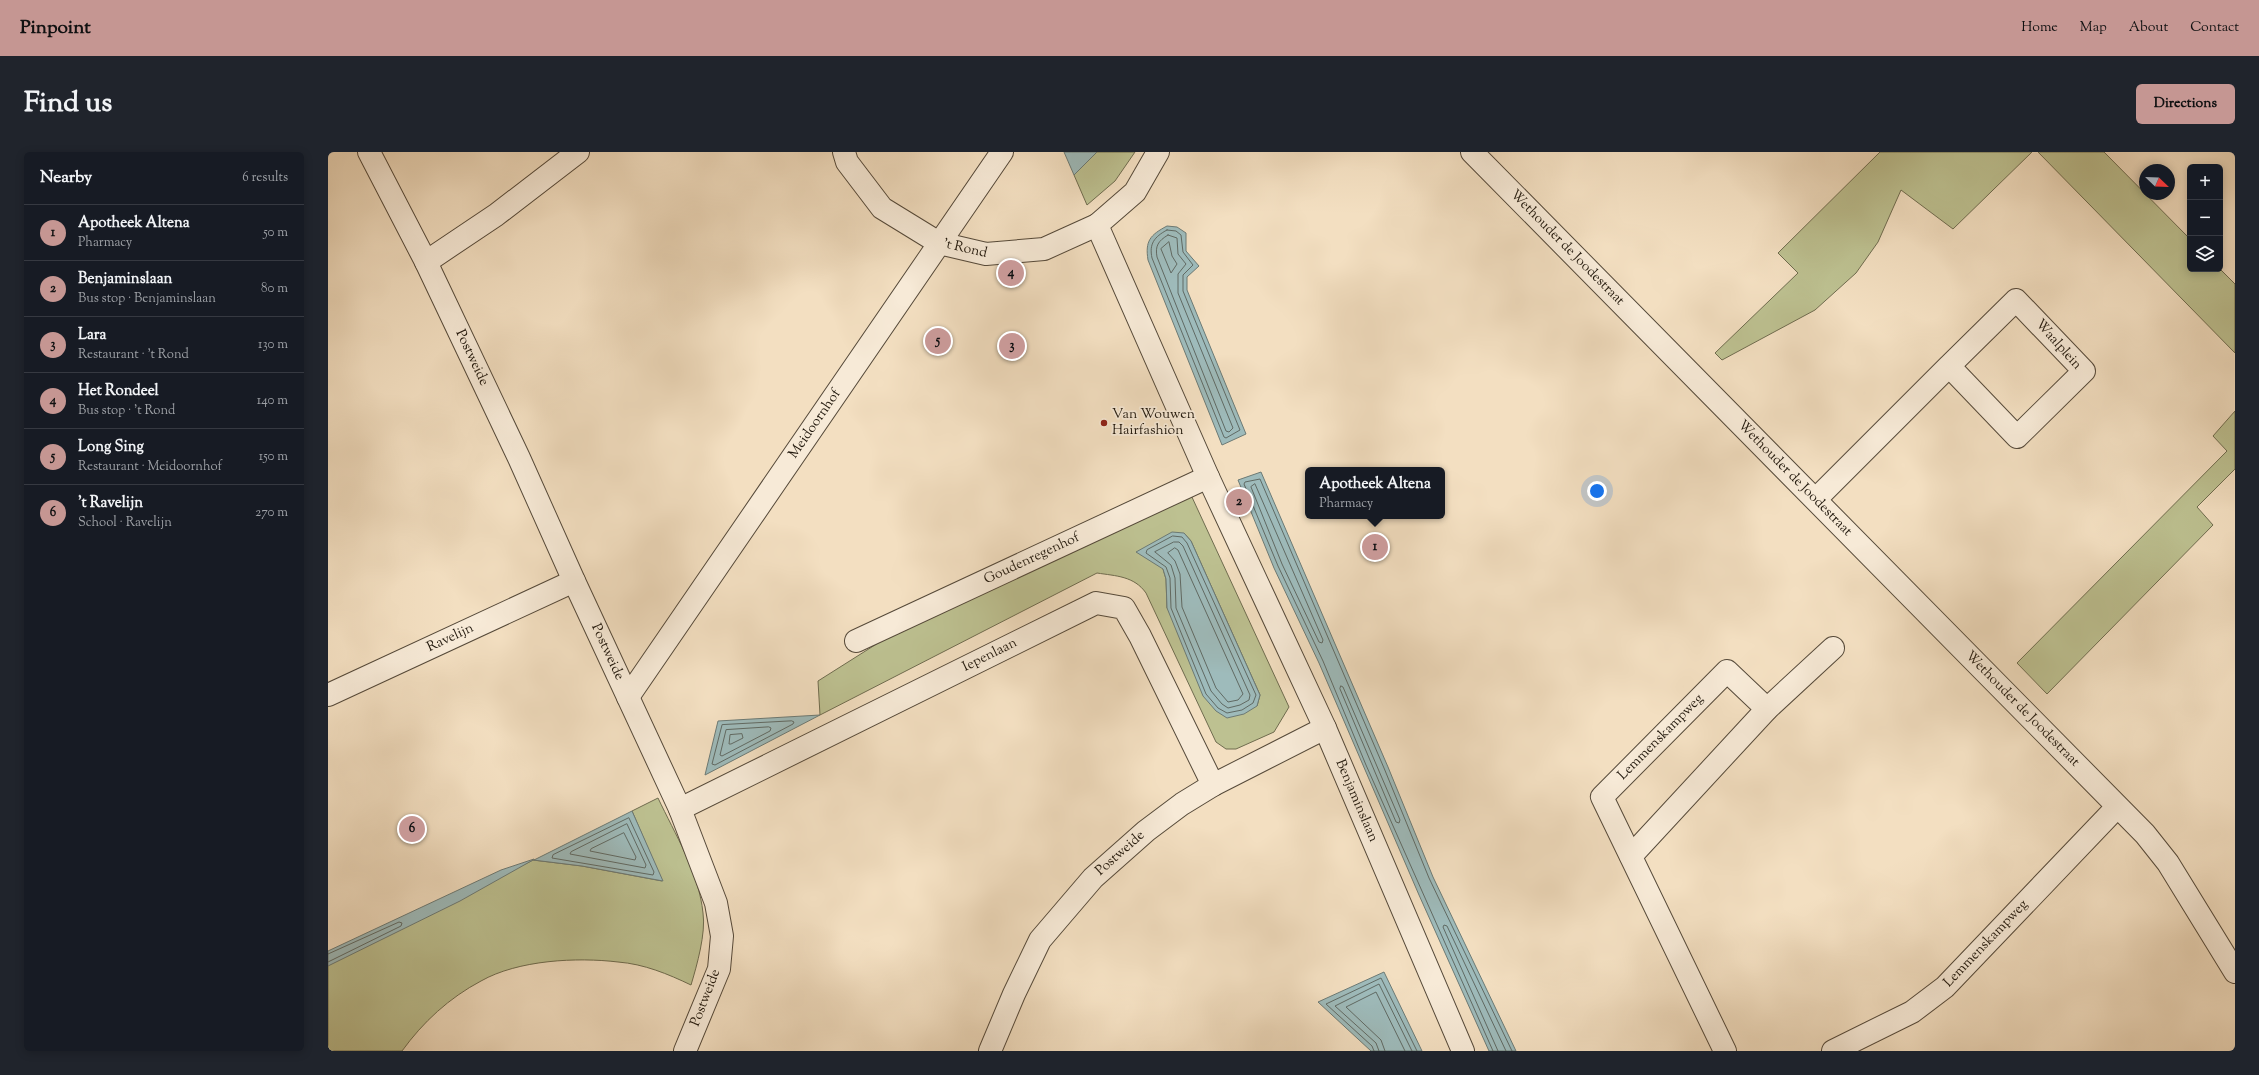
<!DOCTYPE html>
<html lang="en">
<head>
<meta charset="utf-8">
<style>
	body { margin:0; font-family:"Sorts Mill Goudy",serif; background:#20242c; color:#f1f3f6 }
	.controls { position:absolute; right:12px; top:12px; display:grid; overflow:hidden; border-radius:6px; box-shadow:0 2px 10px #0003 }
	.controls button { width:36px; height:36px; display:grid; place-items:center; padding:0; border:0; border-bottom:1px solid #363941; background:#171b24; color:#f1f3f6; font:20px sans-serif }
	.compass { position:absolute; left:1811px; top:12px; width:36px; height:36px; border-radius:50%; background:#171b24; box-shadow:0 2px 10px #0003; rotate:113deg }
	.you { position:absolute; left:1269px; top:339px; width:14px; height:14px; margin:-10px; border:3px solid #fff; border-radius:50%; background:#1a73e8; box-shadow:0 0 0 6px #1a73e833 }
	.badge { display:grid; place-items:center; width:26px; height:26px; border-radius:50%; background:#c59692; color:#111; font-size:13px; font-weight:700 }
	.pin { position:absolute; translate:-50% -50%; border:2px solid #fff; box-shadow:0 1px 4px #0006 }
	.popup { position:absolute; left:977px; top:315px; width:140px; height:52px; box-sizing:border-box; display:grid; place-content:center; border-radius:6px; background:#171b24; filter:drop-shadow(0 1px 3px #0005); font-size:13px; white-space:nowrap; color:#9ea1a6 }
	.popup b { font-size:15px; color:#f1f3f6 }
	.popup::after { content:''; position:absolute; left:50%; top:100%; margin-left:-8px; border:8px solid transparent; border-top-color:#171b24 }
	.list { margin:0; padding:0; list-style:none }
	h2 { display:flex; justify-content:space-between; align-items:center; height:52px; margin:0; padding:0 16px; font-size:17px }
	h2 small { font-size:13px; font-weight:400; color:#9ea1a6 }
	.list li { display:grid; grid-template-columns:26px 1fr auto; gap:12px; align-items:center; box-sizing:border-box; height:56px; padding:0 16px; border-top:1px solid #363941 }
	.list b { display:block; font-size:15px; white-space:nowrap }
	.list p { margin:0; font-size:13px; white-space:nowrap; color:#9ea1a6 }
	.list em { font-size:13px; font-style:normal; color:#9ea1a6 }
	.icon { flex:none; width:22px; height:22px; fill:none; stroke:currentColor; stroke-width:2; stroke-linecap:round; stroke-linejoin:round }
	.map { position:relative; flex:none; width:1907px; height:899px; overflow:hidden; border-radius:6px }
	header { display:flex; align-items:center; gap:24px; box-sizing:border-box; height:56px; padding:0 20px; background:#c59692; color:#111 }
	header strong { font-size:19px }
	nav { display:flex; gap:22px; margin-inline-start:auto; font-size:14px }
	.intro { display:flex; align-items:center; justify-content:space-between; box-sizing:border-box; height:96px; padding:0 24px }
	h1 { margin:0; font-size:28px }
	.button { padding:10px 18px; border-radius:6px; background:#c59692; color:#111; font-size:14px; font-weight:700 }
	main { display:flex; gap:24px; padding:0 24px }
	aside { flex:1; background:#171b24; border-radius:6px; box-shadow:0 2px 10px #0003 }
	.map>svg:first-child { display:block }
</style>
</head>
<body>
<header>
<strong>Pinpoint</strong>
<nav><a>Home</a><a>Map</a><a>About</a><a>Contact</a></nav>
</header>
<div class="intro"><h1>Find us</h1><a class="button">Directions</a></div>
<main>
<aside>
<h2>Nearby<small>6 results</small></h2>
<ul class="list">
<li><span class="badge">1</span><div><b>Apotheek Altena</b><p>Pharmacy</p></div><em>50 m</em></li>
<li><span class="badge">2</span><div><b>Benjaminslaan</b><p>Bus stop · Benjaminslaan</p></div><em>80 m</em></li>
<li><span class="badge">3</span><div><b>Lara</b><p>Restaurant · 't Rond</p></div><em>130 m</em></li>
<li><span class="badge">4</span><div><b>Het Rondeel</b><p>Bus stop · 't Rond</p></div><em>140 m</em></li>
<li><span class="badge">5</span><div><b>Long Sing</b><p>Restaurant · Meidoornhof</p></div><em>150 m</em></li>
<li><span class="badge">6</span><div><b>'t Ravelijn</b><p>School · Ravelijn</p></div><em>270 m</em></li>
</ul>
</aside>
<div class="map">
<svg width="1907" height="899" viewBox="0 0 1907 899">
	<rect width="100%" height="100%" fill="#f3dfc1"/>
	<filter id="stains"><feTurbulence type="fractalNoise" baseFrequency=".005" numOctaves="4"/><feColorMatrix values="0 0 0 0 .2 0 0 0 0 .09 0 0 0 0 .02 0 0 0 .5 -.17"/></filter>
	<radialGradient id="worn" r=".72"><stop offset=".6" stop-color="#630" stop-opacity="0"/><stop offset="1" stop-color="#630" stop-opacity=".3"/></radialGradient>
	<g fill="#bdc191" stroke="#6f6c4f" fill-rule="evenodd">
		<polygon points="769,0 807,0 787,29 759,53 746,23"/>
		<polygon points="1552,0 1704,0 1625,77 1573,38 1550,90 1528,121 1487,158 1394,208 1387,201 1470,121 1450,101"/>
		<polygon points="1710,0 1776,0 1862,87 1862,117 1892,117 1907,132 1907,201"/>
		<polygon points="1907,259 1907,317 1869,355 1885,373 1719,542 1689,511 1899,299 1885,284"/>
		<path d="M863,343L961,555L946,580L908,597H898L888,590L818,441C806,424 788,424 769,421L492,563L490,529L558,486ZM856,381L863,389L932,543L929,554L839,456L838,427L835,417Z"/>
		<path d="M330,646C347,682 371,721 375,761C378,781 369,813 363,833C340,822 316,812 290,810C249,805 190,808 153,829C121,846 95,870 74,899H0V811L205,708L254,714L334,729L304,659Z"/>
	</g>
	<g fill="#9ebbbb" stroke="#6c7a75">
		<polygon points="736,0 769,0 746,23"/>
		<path d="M839,74L849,75L858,81V99L871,114L859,125V138L918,282L894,293L820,108C817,89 822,83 839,74Z"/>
		<polygon points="933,320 1060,615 1105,725 1188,899 1161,899 1091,743 991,511 946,416 910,328"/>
		<polygon points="844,380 856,381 863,389 932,543 929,554 916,562 899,566 888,559 875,544 839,456 838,427 835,417 808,400"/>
		<polygon points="492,563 377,623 390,569"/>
		<polygon points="304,659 335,729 254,714 205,708 132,749 0,814 0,799 173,718 206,707 206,708"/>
		<polygon points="1056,820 1094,899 1043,899 990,850"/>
	</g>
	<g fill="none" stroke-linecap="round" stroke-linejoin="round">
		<g stroke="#606a64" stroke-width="1">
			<path d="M839,78L848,79L853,83L855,100L865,113L855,123V139L912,278L898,286L896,285L824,106C821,92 826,85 839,78Z"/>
			<path d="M840,83L849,86L850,102L858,112L850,122V141L905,276L901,280L898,279L829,105C827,94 830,89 840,83Z"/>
			<polygon points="841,90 844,104 849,112 843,121 833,97"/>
			<polygon points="927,332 995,488 994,491 991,490 954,412 923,335"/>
			<polygon points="845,384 854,385 859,391 928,543 925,551 914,558 899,561 890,556 878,542 843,456 842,426 838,415 818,401 819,398"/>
			<polygon points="846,390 851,390 855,394 922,543 921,548 912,553 900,556 894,552 883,539 848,456 847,426 843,413 827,400"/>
			<polygon points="847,396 850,398 915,542 910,548 900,550 888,536 854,455 852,422 847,409 840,401"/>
			<polygon points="1013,534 1015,535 1072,668 1071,671 1068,670 1012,537"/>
			<polygon points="464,569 466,570 465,572 387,613 384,612 394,573"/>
			<polygon points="441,575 443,576 442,579 394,604 392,603 398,578"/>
			<polygon points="414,582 415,586 403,592 401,592 402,583"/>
			<polygon points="301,666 326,720 325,723 224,706 225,703"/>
			<polygon points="299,672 318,713 317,716 242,702 243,700"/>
			<polygon points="296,681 308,705 307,708 262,699 263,697"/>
			<polyline points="0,802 71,770 74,771 73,774 0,810"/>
			<polyline points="1046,899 1044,894 998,852 1053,826 1089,899"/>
			<polyline points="1051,899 1048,891 1007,854 1051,832 1084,899"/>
			<polyline points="1057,899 1053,888 1018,855 1048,840 1077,899"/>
			<polyline points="1165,899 1038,613 995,509 950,414 916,332 917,330 932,327 1056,616 1101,726 1184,899"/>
			<polyline points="1170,899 1115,775 1116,773 1119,774 1178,899"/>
		</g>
		<defs>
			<g id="pedestrian">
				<path id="s1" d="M300,545L674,0"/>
			</g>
			<g id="minor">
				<path id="s2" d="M41,0L98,110L191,306L246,429L352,657L388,751L394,784L391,817L357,899"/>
				<path id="s3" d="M516,0L519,10L554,56L611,91L658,102L716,97L769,73"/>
				<path id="s4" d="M1144,0L1817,682L1840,711L1907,820"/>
				<polyline points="98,110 168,63 250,0"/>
				<polyline points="1488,347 1621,214 1689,285 1756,219 1688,148 1621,214"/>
				<path id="s5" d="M528,489L880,325"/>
				<path id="s6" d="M0,543L246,429"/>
				<path id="s7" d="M352,657L768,451L796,456L812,484L885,633"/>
				<polyline points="1303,704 1439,557 1505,496"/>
				<path id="s8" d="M662,899L686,842L712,788L765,726L818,679L854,652L885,633L997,576"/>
				<path id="s9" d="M1397,899L1274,645L1399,519L1439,557"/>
				<path id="s10" d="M1505,899L1584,860L1617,835L1789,655"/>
			</g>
			<g id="tertiary">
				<path id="s11" d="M830,0L807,40L769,73L880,325L997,576L1135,899"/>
			</g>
		</defs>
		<use href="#pedestrian" stroke="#564a3a" stroke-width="24"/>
		<use href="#minor" stroke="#564a3a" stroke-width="24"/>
		<use href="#tertiary" stroke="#564a3a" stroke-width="24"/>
		<use href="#pedestrian" stroke="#f7ead7" stroke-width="22"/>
		<use href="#minor" stroke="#f7ead7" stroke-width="22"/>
		<use href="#tertiary" stroke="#f7ead7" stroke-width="22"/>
	</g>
	<circle fill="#8f2418" stroke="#f7ead7" stroke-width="1.5" cx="776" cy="271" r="4"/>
	<g text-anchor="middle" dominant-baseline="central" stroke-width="3.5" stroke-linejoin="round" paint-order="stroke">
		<g font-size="14" fill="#21180d" stroke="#f7ead7">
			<text stroke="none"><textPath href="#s3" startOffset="162">'t Rond</textPath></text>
			<text stroke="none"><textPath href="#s4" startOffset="135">Wethouder de Joodestraat</textPath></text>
			<text transform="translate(1730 193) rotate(48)">Waalplein</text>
			<text stroke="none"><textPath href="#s2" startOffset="230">Postweide</textPath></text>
			<text stroke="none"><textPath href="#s1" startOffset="331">Meidoornhof</textPath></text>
			<text stroke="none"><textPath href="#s4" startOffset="459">Wethouder de Joodestraat</textPath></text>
			<text stroke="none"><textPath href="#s5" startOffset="194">Goudenregenhof</textPath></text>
			<text stroke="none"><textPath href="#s6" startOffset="135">Ravelijn</textPath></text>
			<text stroke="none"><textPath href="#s2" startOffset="554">Postweide</textPath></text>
			<text stroke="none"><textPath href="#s7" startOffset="346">Iepenlaan</textPath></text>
			<text stroke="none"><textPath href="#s4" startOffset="783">Wethouder de Joodestraat</textPath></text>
			<text stroke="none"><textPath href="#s9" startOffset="366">Lemmenskampweg</textPath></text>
			<text stroke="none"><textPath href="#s11" startOffset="728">Benjaminslaan</textPath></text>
			<text stroke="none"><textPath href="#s8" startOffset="240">Postweide</textPath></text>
			<text stroke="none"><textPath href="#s10" startOffset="189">Lemmenskampweg</textPath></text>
			<text transform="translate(378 846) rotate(-69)">Postweide</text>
		</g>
		<g font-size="14" fill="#21180d" stroke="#f7ead7" text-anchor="start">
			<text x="784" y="263">Van Wouwen<tspan x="784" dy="16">Hairfashion</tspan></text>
		</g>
	</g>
	<rect width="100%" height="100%" filter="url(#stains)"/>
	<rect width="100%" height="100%" fill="url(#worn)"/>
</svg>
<div class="controls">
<button>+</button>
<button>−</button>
<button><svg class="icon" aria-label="layers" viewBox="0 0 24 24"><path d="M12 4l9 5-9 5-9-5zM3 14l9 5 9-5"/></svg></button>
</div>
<svg class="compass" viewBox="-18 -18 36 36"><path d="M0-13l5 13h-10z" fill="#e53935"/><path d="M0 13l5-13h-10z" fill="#9ea1a6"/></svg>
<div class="you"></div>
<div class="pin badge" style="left:1047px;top:395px">1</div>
<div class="popup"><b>Apotheek Altena</b>Pharmacy</div>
<div class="pin badge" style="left:911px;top:350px">2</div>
<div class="pin badge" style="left:684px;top:194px">3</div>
<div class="pin badge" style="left:683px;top:121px">4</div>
<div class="pin badge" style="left:610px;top:189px">5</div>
<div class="pin badge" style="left:84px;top:677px">6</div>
</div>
</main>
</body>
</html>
